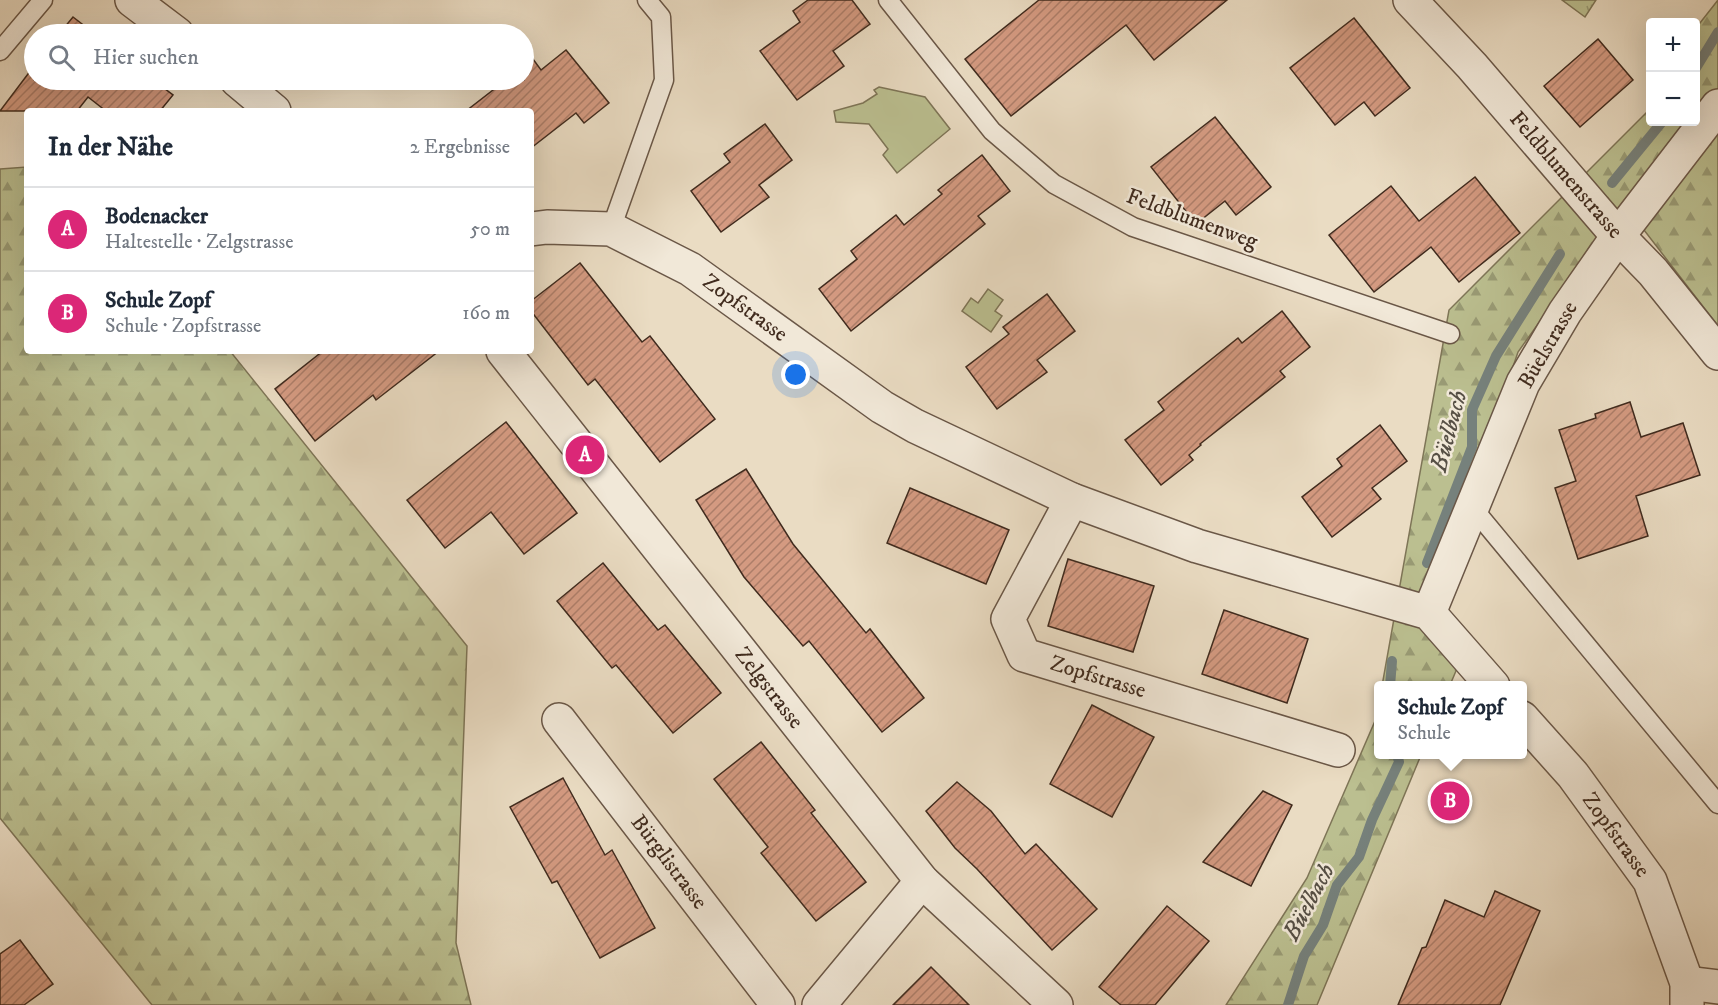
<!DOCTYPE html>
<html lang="de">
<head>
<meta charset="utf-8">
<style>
	body { margin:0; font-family:"IM FELL DW Pica",serif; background:#f6f6f7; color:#1f2937 }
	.controls { position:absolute; right:18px; top:18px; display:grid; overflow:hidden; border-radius:6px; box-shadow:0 6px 24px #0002 }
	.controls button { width:54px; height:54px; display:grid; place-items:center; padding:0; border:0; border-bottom:2px solid #e0e1e3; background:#fff; color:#1f2937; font:30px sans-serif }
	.you { position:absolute; left:796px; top:375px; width:21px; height:21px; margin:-15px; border:4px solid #fff; border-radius:50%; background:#1a73e8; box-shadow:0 0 0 9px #1a73e833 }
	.badge { display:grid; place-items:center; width:39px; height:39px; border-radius:50%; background:#db2777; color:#fff; font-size:20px; font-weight:700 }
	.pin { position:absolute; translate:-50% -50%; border:3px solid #fff; box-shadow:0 2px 6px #0006 }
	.popup { position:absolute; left:1374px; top:681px; width:153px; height:78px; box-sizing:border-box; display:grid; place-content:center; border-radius:6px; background:#fff; filter:drop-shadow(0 2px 4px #0005); font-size:20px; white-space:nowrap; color:#747a83 }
	.popup b { font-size:22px; color:#1f2937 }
	.popup::after { content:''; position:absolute; left:50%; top:100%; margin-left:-12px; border:12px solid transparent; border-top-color:#fff }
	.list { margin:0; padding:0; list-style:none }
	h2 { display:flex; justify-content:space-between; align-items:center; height:78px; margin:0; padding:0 24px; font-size:26px }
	h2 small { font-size:20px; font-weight:400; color:#747a83 }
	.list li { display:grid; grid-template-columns:39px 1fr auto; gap:18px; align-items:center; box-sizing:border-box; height:84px; padding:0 24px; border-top:2px solid #e0e1e3 }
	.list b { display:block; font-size:22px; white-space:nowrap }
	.list p { margin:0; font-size:20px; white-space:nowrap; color:#747a83 }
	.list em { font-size:20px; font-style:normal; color:#747a83 }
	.icon { flex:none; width:33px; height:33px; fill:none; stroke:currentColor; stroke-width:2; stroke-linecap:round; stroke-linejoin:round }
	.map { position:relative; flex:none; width:1718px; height:1005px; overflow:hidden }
	.search { position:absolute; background:#fff; box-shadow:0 6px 24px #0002; left:24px; top:24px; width:510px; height:66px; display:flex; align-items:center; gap:15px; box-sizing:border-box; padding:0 21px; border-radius:33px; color:#747a83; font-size:22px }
	.panel { position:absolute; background:#fff; box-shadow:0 6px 24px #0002; left:24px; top:108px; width:510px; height:246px; border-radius:6px }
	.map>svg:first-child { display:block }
</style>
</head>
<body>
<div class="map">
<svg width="1718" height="1005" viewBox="0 0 1718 1005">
	<defs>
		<pattern id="grass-tufts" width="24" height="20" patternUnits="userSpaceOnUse" patternTransform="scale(1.5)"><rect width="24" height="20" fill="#bbbf90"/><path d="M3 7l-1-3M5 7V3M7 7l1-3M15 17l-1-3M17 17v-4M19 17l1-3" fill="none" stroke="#999b75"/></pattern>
		<pattern id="forest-firs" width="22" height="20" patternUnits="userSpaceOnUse" patternTransform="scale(1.5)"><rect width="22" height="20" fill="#bbbf90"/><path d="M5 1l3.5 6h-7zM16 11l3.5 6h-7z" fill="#999b75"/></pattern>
		<pattern id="building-hatch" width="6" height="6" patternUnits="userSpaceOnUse" patternTransform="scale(1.5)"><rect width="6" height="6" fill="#d49a81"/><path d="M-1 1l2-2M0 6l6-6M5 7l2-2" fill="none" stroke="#ad7e69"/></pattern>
	</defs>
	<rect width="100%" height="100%" fill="#eadcc3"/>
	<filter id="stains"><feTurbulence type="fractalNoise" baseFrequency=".00333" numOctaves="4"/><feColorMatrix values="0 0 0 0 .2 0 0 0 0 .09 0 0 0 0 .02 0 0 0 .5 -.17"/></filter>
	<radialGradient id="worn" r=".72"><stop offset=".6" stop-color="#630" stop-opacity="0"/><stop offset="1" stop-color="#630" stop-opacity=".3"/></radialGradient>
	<polygon fill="url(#grass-tufts)" stroke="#7e7557" stroke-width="1.5" points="1562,0 1596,0 1585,17"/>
	<g fill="url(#forest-firs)" stroke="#7e7557" stroke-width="1.5">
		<polygon points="1718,0 1718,326 1624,204 1518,352 1429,612 1464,652 1450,685 1382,686 1449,310 1650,109 1650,122 1696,122 1696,28"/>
		<polygon points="27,167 27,351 230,351 467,646 456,943 471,1005 152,1005 0,818 0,169"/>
		<polygon points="1378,707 1378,754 1421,755 1317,1005 1226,1005 1307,878 1375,721"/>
	</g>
	<g fill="#bbbf90" stroke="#7e7557" stroke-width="1.5">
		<polygon points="879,87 925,97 950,129 897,173 883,155 888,149 869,124 836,122 834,111 863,103 877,94 874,90"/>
		<polygon points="988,289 1003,300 995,311 1002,316 991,332 962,311 971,298 978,303"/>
	</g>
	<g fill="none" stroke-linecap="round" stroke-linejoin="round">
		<g stroke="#76817c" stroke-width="10">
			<polyline points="1696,68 1718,32"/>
			<polyline points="1612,183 1662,122"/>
			<polyline points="1427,563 1472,447 1472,410 1496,356 1560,254"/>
			<polyline points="1390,686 1392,661"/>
			<polyline points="1288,1005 1304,956 1323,925 1337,885 1359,857 1372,820 1399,762 1397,754"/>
		</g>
	</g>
	<g fill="url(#building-hatch)" stroke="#402b1e" stroke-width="1.5">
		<polygon points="808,0 852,0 870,24 833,51 844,66 797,100 760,51 800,22 793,11"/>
		<polygon points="1039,0 1227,0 1154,60 1126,25 1011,116 965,59"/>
		<polygon points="73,17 95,34 59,34"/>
		<polygon points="1354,18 1410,88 1375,116 1364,102 1335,125 1290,68"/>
		<polygon points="1598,39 1633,80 1580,127 1544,86"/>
		<polygon points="566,50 609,103 584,123 576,113 531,148 531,111 466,111 506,80 524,80 524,66 533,59 541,70"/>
		<polygon points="34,66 34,80 153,80 173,95 160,111 106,111 88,97 77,111 0,111"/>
		<polygon points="1215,117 1271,187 1236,215 1225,201 1196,224 1151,167"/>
		<polygon points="765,124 792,160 759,185 769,197 721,232 691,191 730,162 724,154"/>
		<polygon points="982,155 1010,191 978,216 985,224 851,331 819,289 857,259 851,251 896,215 904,225 942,194 938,190"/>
		<polygon points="1475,177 1520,233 1459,282 1431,247 1374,292 1329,235 1391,186 1419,221"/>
		<polygon points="580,263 642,342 650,336 715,419 660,462 595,379 588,385 531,311 531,301"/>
		<polygon points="1047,294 1075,331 1037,360 1047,372 997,409 966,367 1009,334 1003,327"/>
		<polygon points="1282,311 1310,347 1280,371 1285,377 1200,444 1201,445 1189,455 1193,460 1161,485 1125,440 1164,410 1158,402 1238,338 1242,343"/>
		<polygon points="323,351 439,351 376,400 373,395 315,441 275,389"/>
		<polygon points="1630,402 1641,437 1683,423 1700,475 1636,496 1648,536 1578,559 1555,488 1576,481 1559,430 1596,418 1595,414"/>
		<polygon points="506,422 577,513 524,554 491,512 445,548 407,500"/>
		<polygon points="1380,425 1407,461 1372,488 1381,499 1332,537 1302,497 1342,466 1337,459"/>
		<polygon points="746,469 793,544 866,633 870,629 924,698 882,732 809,641 803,646 744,577 696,500"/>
		<polygon points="910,488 1009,530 986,584 887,543"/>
		<polygon points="1068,559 1154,586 1133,652 1048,626"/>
		<polygon points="603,563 658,630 665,625 721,693 673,733 616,665 612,668 557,601"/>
		<polygon points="1224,610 1308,639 1287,703 1202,674"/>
		<polygon points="1092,705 1154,737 1112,817 1050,784"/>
		<polygon points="761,742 815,810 811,813 866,882 816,921 761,853 768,847 714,779"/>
		<polygon points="563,778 605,855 612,850 655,928 600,958 557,881 552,883 510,807"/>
		<polygon points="957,782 991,811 1025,854 1036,844 1097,909 1052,950 977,869 955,848 926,811"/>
		<polygon points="1263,791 1292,805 1251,886 1203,862"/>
		<polygon points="1495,891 1540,911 1500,1005 1398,1005 1422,948 1426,947 1445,900 1484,917"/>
		<polygon points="1167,906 1209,941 1155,1005 1121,1005 1099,987"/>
		<polygon points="20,940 53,984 24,1005 0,1005 0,954"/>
		<polygon points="931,967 969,1005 893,1005"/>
	</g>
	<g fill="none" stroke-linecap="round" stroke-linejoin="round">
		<defs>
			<g id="service">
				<polyline points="888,0 992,131 1054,184 1133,227 1450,334"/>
				<polyline points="0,51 43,0"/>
				<polyline points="611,229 664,80 661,17 647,0"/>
				<polyline points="1472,507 1718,804"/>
			</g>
			<g id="minor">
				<polyline points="132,0 177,34"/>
				<polyline points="1410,0 1472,66 1618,236 1653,272 1718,353"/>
				<polyline points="237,80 274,111"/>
				<polyline points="531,229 547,227 611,229 690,269 882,407 915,426 1072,500 1197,546 1429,613 1493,686"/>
				<polyline points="503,351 922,881 1056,1005"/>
				<polyline points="1072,500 1008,619 1024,655 1338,750"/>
				<polyline points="1429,613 1523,383 1565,312 1618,236 1718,106"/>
				<polyline points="1522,718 1573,775 1650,881 1687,983 1687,1005"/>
				<polyline points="559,720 778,1005"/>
				<polyline points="1687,983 1718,987"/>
				<polyline points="819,1005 922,881"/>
			</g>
		</defs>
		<use href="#service" stroke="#6a5747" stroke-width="21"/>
		<use href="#minor" stroke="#6a5747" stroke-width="36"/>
		<use href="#service" stroke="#f1e8d8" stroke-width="18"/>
		<use href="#minor" stroke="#f1e8d8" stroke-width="33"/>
	</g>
	<g text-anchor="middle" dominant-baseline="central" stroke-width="5" stroke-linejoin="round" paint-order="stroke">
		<g font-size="22" fill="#402b1e" stroke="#f1e8d8">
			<text transform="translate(1566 175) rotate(49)">Feldblumenstrasse</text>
			<text transform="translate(1192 219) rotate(20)">Feldblumenweg</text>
			<text transform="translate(745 308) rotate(36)">Zopfstrasse</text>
			<text transform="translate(1548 345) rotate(-60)">Büelstrasse</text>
			<text transform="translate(1098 677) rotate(17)">Zopfstrasse</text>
			<text transform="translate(769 688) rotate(52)">Zelgstrasse</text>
			<text transform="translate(1616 835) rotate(54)">Zopfstrasse</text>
			<text transform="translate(669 862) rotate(53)">Bürglistrasse</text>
		</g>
		<g font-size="24" font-style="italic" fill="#564f45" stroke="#f1e8d8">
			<text transform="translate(1449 431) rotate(-75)">Büelbach</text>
			<text transform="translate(1309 902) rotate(-62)">Büelbach</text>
		</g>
	</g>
	<rect width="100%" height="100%" filter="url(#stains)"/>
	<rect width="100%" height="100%" fill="url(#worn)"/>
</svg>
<div class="controls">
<button>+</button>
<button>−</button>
</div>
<div class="you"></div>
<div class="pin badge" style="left:585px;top:455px">A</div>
<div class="pin badge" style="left:1450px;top:801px">B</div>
<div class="popup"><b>Schule Zopf</b>Schule</div>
<div class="search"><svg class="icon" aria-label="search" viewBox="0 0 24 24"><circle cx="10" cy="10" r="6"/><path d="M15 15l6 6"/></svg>Hier suchen</div>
<section class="panel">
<h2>In der Nähe<small>2 Ergebnisse</small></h2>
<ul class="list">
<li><span class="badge">A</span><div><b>Bodenacker</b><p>Haltestelle · Zelgstrasse</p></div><em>50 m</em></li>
<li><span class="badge">B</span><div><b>Schule Zopf</b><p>Schule · Zopfstrasse</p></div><em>160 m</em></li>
</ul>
</section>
</div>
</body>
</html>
